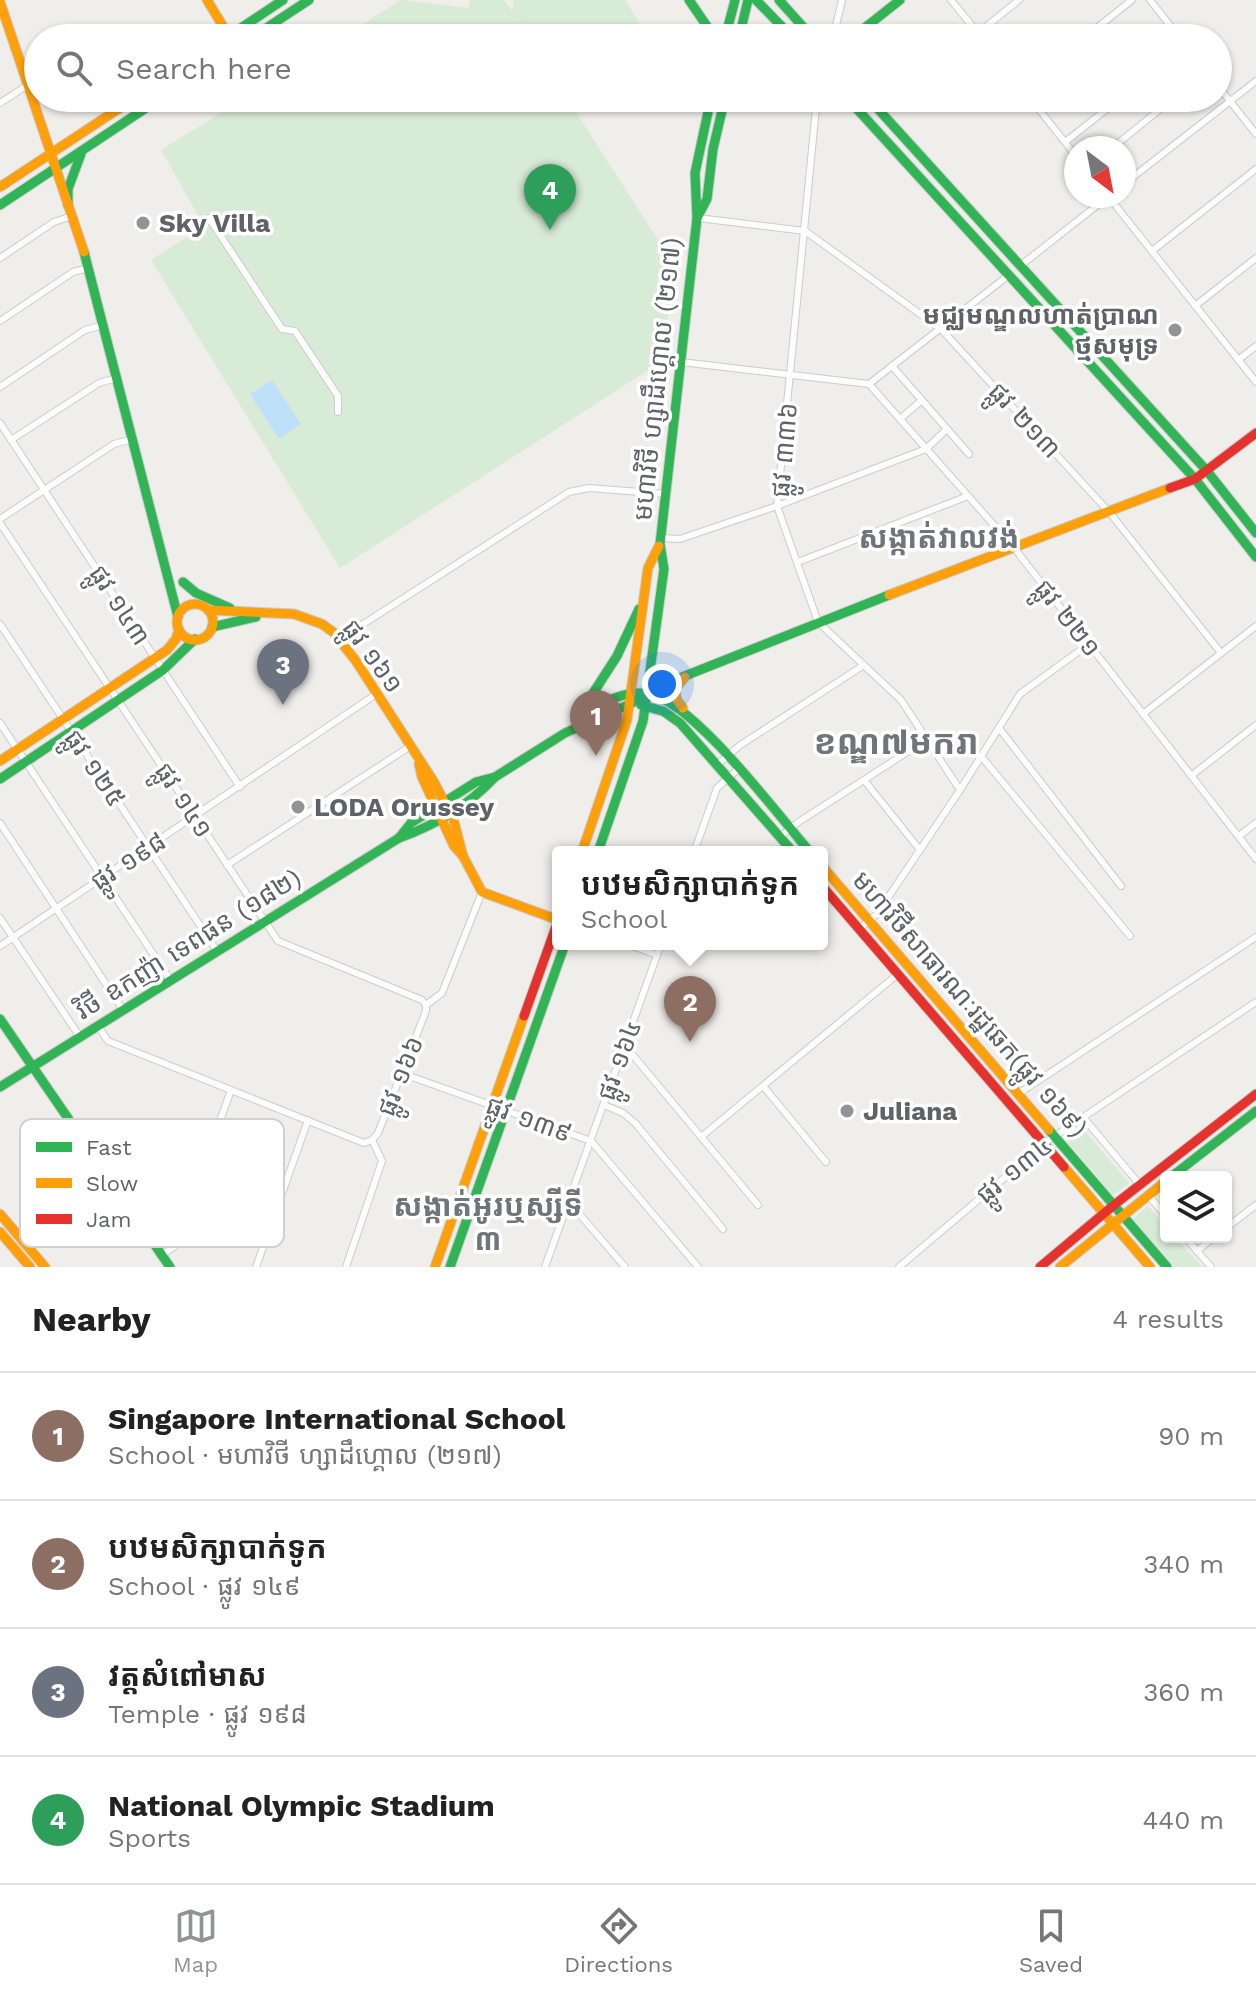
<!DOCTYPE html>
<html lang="en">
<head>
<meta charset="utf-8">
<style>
	body { margin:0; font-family:"Work Sans","Noto Sans Khmer",sans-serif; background:#f6f6f6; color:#222 }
	.controls { position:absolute; right:24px; bottom:24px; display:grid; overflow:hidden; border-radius:8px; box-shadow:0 2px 6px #0004 }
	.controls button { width:72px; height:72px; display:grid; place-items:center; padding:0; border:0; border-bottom:2px solid #e0e0e0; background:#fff; color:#222; font:40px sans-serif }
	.compass { position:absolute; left:1064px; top:136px; width:72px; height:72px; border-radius:50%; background:#fff; box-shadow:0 2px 6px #0004; rotate:148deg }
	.you { position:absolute; left:662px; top:684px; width:28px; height:28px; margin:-20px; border:6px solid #fff; border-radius:50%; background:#1a73e8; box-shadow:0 0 0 12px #1a73e833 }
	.badge { display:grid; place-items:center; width:52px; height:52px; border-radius:50%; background:#919496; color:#fff; font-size:26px; font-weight:700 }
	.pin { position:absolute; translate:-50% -66px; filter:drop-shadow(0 2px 4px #0008) }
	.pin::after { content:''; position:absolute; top:42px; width:28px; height:24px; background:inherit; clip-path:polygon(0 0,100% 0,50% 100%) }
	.popup { position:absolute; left:552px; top:846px; width:276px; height:104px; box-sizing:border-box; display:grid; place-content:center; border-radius:8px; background:#fff; filter:drop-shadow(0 2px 6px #0005); font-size:26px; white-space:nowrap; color:#767676 }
	.popup b { font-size:30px; color:#222 }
	.popup::after { content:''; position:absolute; left:50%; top:100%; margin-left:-16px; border:16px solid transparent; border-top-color:#fff }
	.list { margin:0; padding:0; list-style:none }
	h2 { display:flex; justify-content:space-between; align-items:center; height:104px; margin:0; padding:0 32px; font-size:34px }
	h2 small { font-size:26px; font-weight:400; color:#767676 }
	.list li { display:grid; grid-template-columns:52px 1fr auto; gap:24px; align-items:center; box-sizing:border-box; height:128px; padding:0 32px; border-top:2px solid #e0e0e0 }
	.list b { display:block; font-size:30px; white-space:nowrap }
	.list p { margin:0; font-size:26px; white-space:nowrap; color:#767676 }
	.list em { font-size:26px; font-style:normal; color:#767676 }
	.icon { flex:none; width:44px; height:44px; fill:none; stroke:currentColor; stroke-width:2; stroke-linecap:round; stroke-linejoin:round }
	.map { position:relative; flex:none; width:1256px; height:1267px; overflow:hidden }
	.search { position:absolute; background:#fff; box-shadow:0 2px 6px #0004; left:24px; right:24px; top:24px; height:88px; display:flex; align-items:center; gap:20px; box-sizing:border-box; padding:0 28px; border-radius:44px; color:#767676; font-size:30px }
	.sheet { height:616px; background:#fff }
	nav { display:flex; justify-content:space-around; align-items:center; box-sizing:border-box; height:112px; border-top:2px solid #e0e0e0; background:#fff; font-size:22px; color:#767676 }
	nav a { display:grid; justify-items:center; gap:4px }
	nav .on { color:#919496 }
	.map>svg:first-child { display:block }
</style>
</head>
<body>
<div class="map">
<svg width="1256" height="1267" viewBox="0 0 1256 1267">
	<rect width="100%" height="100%" fill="#efeeea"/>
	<g fill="#d8ebd6">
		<polygon points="401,0 468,8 470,0 504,0 512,11 514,0 625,0 640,24 619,38 531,38 515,15 529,38 341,38"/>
		<polygon points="245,98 567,98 676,268 661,362 340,568 151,260 204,226 161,150"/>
		<polygon points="1083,1129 1129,1183 1113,1195 1066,1140"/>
		<polygon points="1148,1206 1166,1226 1166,1237 1175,1237 1202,1267 1175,1267 1133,1219"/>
	</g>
	<polygon fill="#bfe0f9" points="272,380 301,424 279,439 250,394"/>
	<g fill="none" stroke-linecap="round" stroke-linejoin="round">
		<defs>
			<g id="street">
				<polyline points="951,0 982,38"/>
				<polyline points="1150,0 1180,38"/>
				<polyline points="978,33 1019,0"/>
				<polyline points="833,38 842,0"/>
				<polyline points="1084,38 1132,0"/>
				<polyline points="1218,86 1256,134"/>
				<polyline points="817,98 777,506 818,622 901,700 960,790"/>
				<polyline points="1030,98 1076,156"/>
				<polyline points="0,103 28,85"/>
				<polyline points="1065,142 1121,98"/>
				<polyline points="1112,148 1174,98"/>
				<polyline points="1124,184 1256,81"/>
				<polyline points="1108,196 1256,382"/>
				<polyline points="209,218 282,329 295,331 338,396 338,412"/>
				<polyline points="698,218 805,231 941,329 1110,513 1221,653"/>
				<polyline points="1152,251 1256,169"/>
				<polyline points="0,258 54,222 72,216"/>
				<polyline points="1020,266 1109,196"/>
				<polyline points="1195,306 1256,258"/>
				<polyline points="0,321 73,272 89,268"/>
				<polyline points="1238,360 1256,346"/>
				<polyline points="681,362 869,384 1015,549 1256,859"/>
				<polyline points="892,366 969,454"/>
				<polyline points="869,384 1009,275"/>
				<polyline points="0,387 85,330 104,325"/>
				<polyline points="900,419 922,400"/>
				<polyline points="0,423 240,787"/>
				<polyline points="11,440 99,383 117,378"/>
				<polyline points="0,519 114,444 133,439"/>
				<polyline points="0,523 278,941 422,1000 426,1005"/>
				<polyline points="661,538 680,539 777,506 926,449 947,429"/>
				<polyline points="798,562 968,496"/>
				<polyline points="0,624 217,951"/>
				<polyline points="340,639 569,492 589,488 666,494"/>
				<polyline points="1143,714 1256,626"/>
				<polyline points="0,723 171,981"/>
				<polyline points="999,728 1121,886"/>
				<polyline points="981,756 1130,936"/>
				<polyline points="717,765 739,746 864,665"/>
				<polyline points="1191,776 1256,725"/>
				<polyline points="864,780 920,850"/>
				<polyline points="0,823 123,1010"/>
				<polyline points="1239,836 1256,823"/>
				<polyline points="780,837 797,823 926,740"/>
				<polyline points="694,852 717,788 738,769"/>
				<polyline points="227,865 409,747"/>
				<polyline points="0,918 80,1037"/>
				<polyline points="859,929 877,914 960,790 1020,694 1089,644"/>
				<polyline points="627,944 657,955"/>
				<polyline points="0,946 375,695"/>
				<polyline points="98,1026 108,1041 364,1143 372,1140"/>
				<polyline points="623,1049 631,1053 758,1205"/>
				<polyline points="401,1073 591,1141 698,1267"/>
				<polyline points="763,1086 826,1162"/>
				<polyline points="1018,1094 1256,937"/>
				<polyline points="604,1105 623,1113 635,1123 723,1229"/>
				<polyline points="1083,1117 1140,1185"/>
				<polyline points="701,1137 898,974"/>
				<polyline points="372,1140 378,1133 426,1011 426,1005 442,993 482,892"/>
				<polyline points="1148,1195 1166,1216"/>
				<polyline points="569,1202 625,1267"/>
				<polyline points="1226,1228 1256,1205"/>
				<polyline points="1185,1237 1211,1267"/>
				<polyline points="1197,1251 1214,1237"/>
				<polyline points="162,1255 175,1246 231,1090"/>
				<polyline points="256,1267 308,1120"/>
				<polyline points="346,1267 382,1161 372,1140"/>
				<polyline points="545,1267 661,944"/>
				<polyline points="899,1267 1049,1140 1256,1002"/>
			</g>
			<g id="fast">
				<polyline points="689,0 715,38"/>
				<polyline points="756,0 793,38"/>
				<polyline points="779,0 813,38"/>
				<polyline points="226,38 283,0"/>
				<polyline points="251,38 309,0"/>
				<polyline points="725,38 735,0"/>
				<polyline points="739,38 748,0"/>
				<polyline points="852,38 900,0"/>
				<polyline points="847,98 1195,479 1256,557"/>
				<polyline points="868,98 1207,471 1256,533"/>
				<polyline points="0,205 161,98"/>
				<polyline points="68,205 68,189 81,154"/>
				<polyline points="697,218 707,199 713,149 725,98"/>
				<polyline points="84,252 178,617"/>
				<polyline points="183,582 196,593 230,608"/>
				<polyline points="212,627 256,617"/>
				<polyline points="641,705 663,711 680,723 793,852"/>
				<path d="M580,716C601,704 624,689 649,694C693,701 778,815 810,852"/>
				<polyline points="577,718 617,656 639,609"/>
				<polyline points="0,779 163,670 195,639"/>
				<polyline points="399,838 411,823 476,782 495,777 565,733 630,704 667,683 889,595"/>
				<polyline points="598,852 643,721 664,569 660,544 697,218 695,173 711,98"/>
				<polyline points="0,1019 170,1267"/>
				<path d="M0,1087L399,838C436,825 468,806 495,777"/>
				<polyline points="1049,1130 1167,1267"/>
				<polyline points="1171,1177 1256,1111"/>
				<polyline points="450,1267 565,944"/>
			</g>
			<g id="slow">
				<polyline points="207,0 229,36"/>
				<polyline points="0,2 84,252"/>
				<polyline points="0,187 135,98"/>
				<polyline points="889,595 1170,488"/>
				<circle cx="195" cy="622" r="18"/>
				<polyline points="208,610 294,614 322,624 333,632 356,661 434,782 453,818 463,856"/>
				<polyline points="683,708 677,700 675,689 685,677"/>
				<polyline points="0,761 167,650 176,639 179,629"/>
				<polyline points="419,764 422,777 454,846 463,856 482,892 558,920"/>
				<polyline points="582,852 627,720 648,568 659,546"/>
				<polyline points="822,866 1049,1130"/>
				<polyline points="1064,1167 1150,1267"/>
				<polyline points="0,1214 45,1267"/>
				<polyline points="0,1232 30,1267"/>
				<polyline points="435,1267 524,1016"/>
				<polyline points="1060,1267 1166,1181"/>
			</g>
			<g id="jam">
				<polyline points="1170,488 1195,479 1256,433"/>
				<polyline points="822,886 1064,1167"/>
				<polyline points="524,1016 558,921"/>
				<polyline points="1040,1267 1114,1205 1256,1094"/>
			</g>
		</defs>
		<use href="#street" stroke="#cbcccc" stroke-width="8"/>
		<use href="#fast" stroke="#cacacb" stroke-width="11"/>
		<use href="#slow" stroke="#cacacb" stroke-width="11"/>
		<use href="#jam" stroke="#cacacb" stroke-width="11"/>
		<use href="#street" stroke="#fdfcfc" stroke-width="6"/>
		<use href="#fast" stroke="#30b455" stroke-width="9"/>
		<use href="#slow" stroke="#ff9f0a" stroke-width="9"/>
		<use href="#jam" stroke="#e5322d" stroke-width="9"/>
	</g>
	<g fill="#919496" stroke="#fff" stroke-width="3">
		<circle cx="143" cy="223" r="8"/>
		<circle cx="1175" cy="330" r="8"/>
		<circle cx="298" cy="807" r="8"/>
		<circle cx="847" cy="1111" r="8"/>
	</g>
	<g text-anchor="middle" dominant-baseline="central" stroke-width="7" stroke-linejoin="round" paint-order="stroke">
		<g font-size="26" font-weight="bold" fill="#5f6368" stroke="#fff" text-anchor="start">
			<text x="159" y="223">Sky Villa</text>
			<text x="1159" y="315" text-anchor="end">មជ្ឈមណ្ឌលហាត់ប្រាណ<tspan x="1159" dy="30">ថ្មសមុទ្រ</tspan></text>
			<text x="314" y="807">LODA Orussey</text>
			<text x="863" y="1111">Juliana</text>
		</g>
		<g font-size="26" fill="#5f6368" stroke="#fff">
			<text transform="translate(657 379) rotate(-84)">មហាវិថី ហ្សាដឹហ្គោល (២១៧)</text>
			<text transform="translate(1025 420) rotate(47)">ផ្លូវ ២១៣</text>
			<text transform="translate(784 450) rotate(-85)">ផ្លូវ ៣៣៦</text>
			<text transform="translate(120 605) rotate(57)">ផ្លូវ ១៤៣</text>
			<text transform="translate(1068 618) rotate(52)">ផ្លូវ ២២១</text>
			<text transform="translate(373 656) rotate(54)">ផ្លូវ ១៦១</text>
			<text transform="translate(95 768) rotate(56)">ផ្លូវ ១២៥</text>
			<text transform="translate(184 800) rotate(57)">ផ្លូវ ១៤១</text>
			<text transform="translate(128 861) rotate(-33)">ផ្លូវ ១៩៨</text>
			<text transform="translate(188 944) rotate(-32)">វិថី ឧកញ៉ា ទេពផន (១៨២)</text>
			<text transform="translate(970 1004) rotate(49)">មហាវិថីសាធារណៈរដ្ឋឆេក(ផ្លូវ ១៦៩)</text>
			<text transform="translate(619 1060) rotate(-70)">ផ្លូវ ១៦៤</text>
			<text transform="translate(400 1076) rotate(-68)">ផ្លូវ ១៦៦</text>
			<text transform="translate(529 1119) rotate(20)">ផ្លូវ ១៣៩</text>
			<text transform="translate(1014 1170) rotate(-39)">ផ្លូវ ១៣៤</text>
		</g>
		<g font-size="30" font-weight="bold" fill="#70757a" stroke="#fff">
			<text x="939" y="537">សង្កាត់វាលវង់</text>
			<text x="488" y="1205">សង្កាត់អូរឬស្សីទី<tspan x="488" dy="34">៣</tspan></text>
		</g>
		<g font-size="34" font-weight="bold" fill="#70757a" stroke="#fff">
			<text x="896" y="742">ខណ្ឌ៧មករា</text>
		</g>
	</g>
	<rect x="20" y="1119" width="264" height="128" rx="12" fill="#fff" stroke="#cfd0d2" stroke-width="2"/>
	<rect x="36" y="1142" width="36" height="10" fill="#30b455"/>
	<rect x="36" y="1178" width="36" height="10" fill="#ff9f0a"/>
	<rect x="36" y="1214" width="36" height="10" fill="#e5322d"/>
	<g font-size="22" fill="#5f6368">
		<text x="86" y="1155">Fast</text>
		<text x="86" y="1191">Slow</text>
		<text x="86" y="1227">Jam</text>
	</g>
</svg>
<div class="controls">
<button><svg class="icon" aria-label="layers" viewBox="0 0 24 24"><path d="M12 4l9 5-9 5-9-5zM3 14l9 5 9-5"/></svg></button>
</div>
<svg class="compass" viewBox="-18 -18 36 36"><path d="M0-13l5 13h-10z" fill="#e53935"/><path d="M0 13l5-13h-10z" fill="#767676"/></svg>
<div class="you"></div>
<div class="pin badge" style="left:596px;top:756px;background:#8d6e63">1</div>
<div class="pin badge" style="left:690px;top:1042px;background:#8d6e63">2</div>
<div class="popup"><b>បឋមសិក្សាបាក់ទូក</b>School</div>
<div class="pin badge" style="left:283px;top:705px;background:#6b7280">3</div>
<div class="pin badge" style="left:550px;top:230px;background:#2e9e5b">4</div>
<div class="search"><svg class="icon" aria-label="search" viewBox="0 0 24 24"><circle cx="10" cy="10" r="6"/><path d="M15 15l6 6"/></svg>Search here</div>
</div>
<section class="sheet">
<h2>Nearby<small>4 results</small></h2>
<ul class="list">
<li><span class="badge" style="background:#8d6e63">1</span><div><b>Singapore International School</b><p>School · មហាវិថី ហ្សាដឹហ្គោល (២១៧)</p></div><em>90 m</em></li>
<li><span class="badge" style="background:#8d6e63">2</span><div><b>បឋមសិក្សាបាក់ទូក</b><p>School · ផ្លូវ ១៤៩</p></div><em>340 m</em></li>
<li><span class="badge" style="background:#6b7280">3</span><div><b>វត្តសំពៅមាស</b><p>Temple · ផ្លូវ ១៩៨</p></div><em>360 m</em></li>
<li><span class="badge" style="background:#2e9e5b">4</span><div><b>National Olympic Stadium</b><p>Sports</p></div><em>440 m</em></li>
</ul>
</section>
<nav>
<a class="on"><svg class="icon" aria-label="map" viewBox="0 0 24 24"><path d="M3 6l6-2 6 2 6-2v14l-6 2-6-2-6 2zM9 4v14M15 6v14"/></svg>Map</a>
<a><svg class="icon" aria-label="directions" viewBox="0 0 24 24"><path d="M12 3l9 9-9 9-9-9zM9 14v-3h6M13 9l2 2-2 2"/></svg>Directions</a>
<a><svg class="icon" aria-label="saved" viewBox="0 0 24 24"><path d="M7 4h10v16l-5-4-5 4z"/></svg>Saved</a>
</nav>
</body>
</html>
